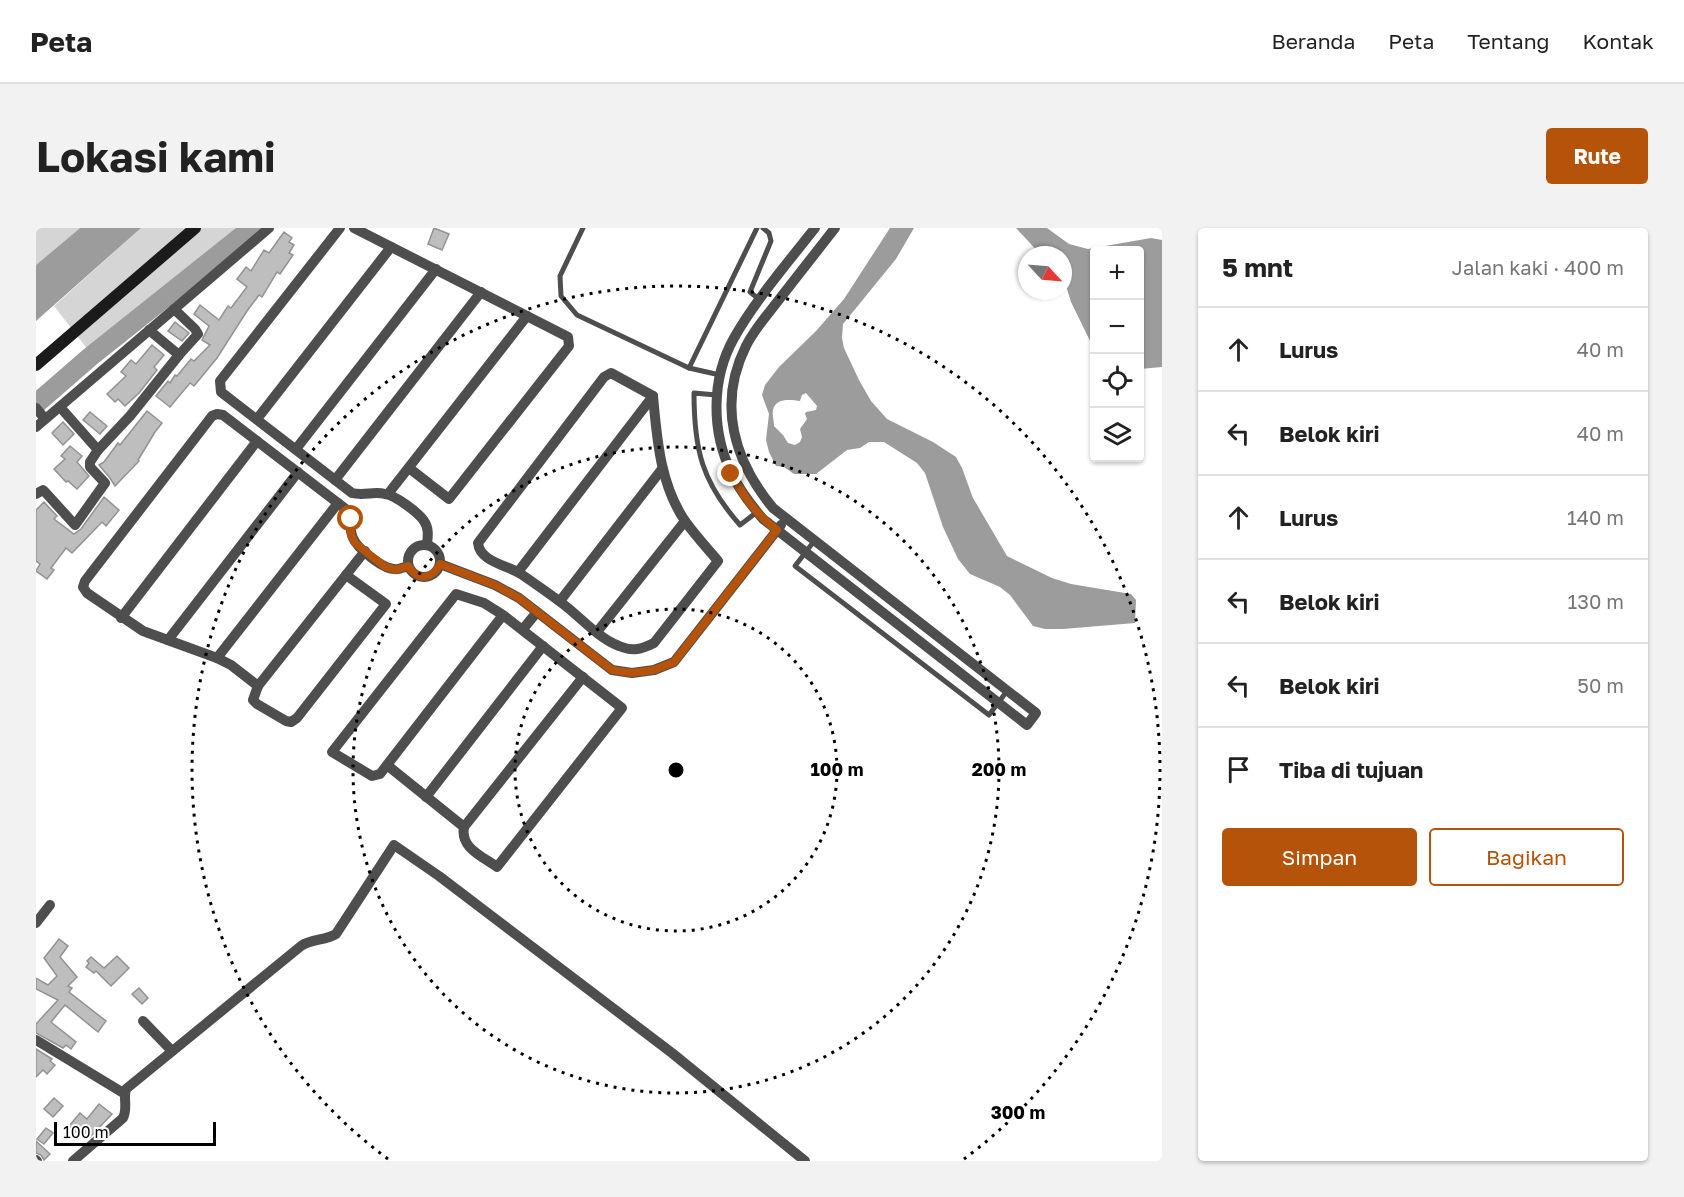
<!DOCTYPE html>
<html lang="id">
<head>
<meta charset="utf-8">
<style>
	body { margin:0; font-family:"Golos Text",sans-serif; background:#f2f2f2; color:#222 }
	.controls { position:absolute; right:18px; top:18px; display:grid; overflow:hidden; border-radius:6px; box-shadow:0 2px 4px #0004 }
	.controls button { width:54px; height:54px; display:grid; place-items:center; padding:0; border:0; border-bottom:2px solid #e0e0e0; background:#fff; color:#222; font:30px sans-serif }
	.compass { position:absolute; left:982px; top:18px; width:54px; height:54px; border-radius:50%; background:#fff; box-shadow:0 2px 4px #0004; rotate:116deg }
	.scale { position:absolute; left:18px; bottom:15px; width:162px; box-sizing:border-box; padding-left:6px; border:3px solid #000; border-top:0; font-size:16px; line-height:21px; white-space:nowrap; color:#000; -webkit-text-stroke:4px #fff; paint-order:stroke }
	.stop { position:absolute; width:18px; height:18px; margin:-14px; border:4px solid #b45309; border-radius:50%; background:#fff }
	.stop.end { background:#b45309; border-color:#fff; box-shadow:0 2px 6px #0008 }
	.list { margin:0; padding:0; list-style:none }
	h2 { display:flex; justify-content:space-between; align-items:center; height:78px; margin:0; padding:0 24px; font-size:26px }
	h2 small { font-size:20px; font-weight:400; color:#767676 }
	.list li { display:grid; grid-template-columns:39px 1fr auto; gap:18px; align-items:center; box-sizing:border-box; height:84px; padding:0 24px; border-top:2px solid #e0e0e0 }
	.list b { display:block; font-size:22px; white-space:nowrap }
	.list em { font-size:20px; font-style:normal; color:#767676 }
	.actions { display:flex; gap:12px; padding:18px 24px }
	.actions a { flex:1; padding:14px 0; border:2px solid #b45309; border-radius:6px; text-align:center; font-size:21px; color:#b45309 }
	.actions .main { background:#b45309; color:#fff }
	.icon { flex:none; width:33px; height:33px; fill:none; stroke:currentColor; stroke-width:2; stroke-linecap:round; stroke-linejoin:round }
	.map { position:relative; flex:none; width:1126px; height:933px; overflow:hidden; border-radius:6px }
	header { display:flex; align-items:center; gap:36px; box-sizing:border-box; height:84px; padding:0 30px; background:#fff; border-bottom:2px solid #e0e0e0 }
	header strong { font-size:28px }
	nav { display:flex; gap:33px; margin-inline-start:auto; font-size:21px }
	.intro { display:flex; align-items:center; justify-content:space-between; box-sizing:border-box; height:144px; padding:0 36px }
	h1 { margin:0; font-size:42px }
	.button { padding:15px 27px; border-radius:6px; background:#b45309; color:#fff; font-size:21px; font-weight:700 }
	main { display:flex; gap:36px; padding:0 36px }
	aside { flex:1; background:#fff; border-radius:6px; box-shadow:0 2px 4px #0004 }
	.map>svg:first-child { display:block }
</style>
</head>
<body>
<header>
<strong>Peta</strong>
<nav><a>Beranda</a><a>Peta</a><a>Tentang</a><a>Kontak</a></nav>
</header>
<div class="intro"><h1>Lokasi kami</h1><a class="button">Rute</a></div>
<main>
<div class="map">
<svg width="1126" height="933" viewBox="0 0 1126 933">
	<rect width="100%" height="100%" fill="#fff"/>
	<g fill="#d5d5d5">
		<polygon points="0,0 44,0 0,37"/>
		<polygon points="105,0 206,0 56,127 18,78"/>
	</g>
	<g fill="#9c9c9c" fill-rule="evenodd">
		<polygon points="44,0 105,0 0,93 0,37"/>
		<path d="M854,0H878L860,31L807,96L806,110L808,120L823,152L835,173L851,191L897,214L920,229L926,240L937,270L971,328L1016,350L1035,356L1095,366L1100,372L1099,395L1027,401H1009L997,398L974,367L964,359L934,346L922,331L907,299L889,245L881,235L848,214H833L824,220L811,222L780,246H758L748,239L740,238L733,224L730,212L733,186L726,167L729,157L743,139L780,103L808,71ZM770,165L781,178L780,182L770,184L769,186L771,191L764,201L766,209L764,214L759,217L752,215L747,207L738,198C738,192 736,187 737,182C740,169 755,172 764,173L766,167Z"/>
		<polygon points="980,0 1011,0 1033,16 1052,21 1115,10 1126,12 1126,139 1104,141 1104,22 1058,22 1058,121 1035,74 1027,48 1027,27 1005,27"/>
	</g>
	<g fill="none" stroke-linecap="round" stroke-linejoin="round">
		<polyline stroke="#9c9c9c" stroke-width="20" points="0,176 54,129 216,0"/>
	</g>
	<g fill="#bebebe" stroke="#929292" stroke-width="1.5">
		<polygon points="398,0 413,6 406,22 392,16"/>
		<polygon points="248,4 256,10 253,14 258,17 253,25 257,27 244,46 241,44 226,69 223,67 211,83 181,130 158,158 154,155 134,179 120,168 132,153 134,155 139,147 141,148 155,131 158,133 174,117 166,112 173,98 158,86 164,77 183,92 192,78 195,80 211,59 201,51 210,39 215,43 228,22 233,25"/>
		<polygon points="139,94 153,105 146,113 132,103"/>
		<polygon points="116,117 128,127 118,139 121,142 103,165 89,178 82,171 79,174 71,166 90,148 85,144 95,132 100,136"/>
		<polygon points="111,183 126,195 119,204 102,232 103,233 79,258 74,250 63,237 68,234 82,215 84,217"/>
		<polygon points="54,184 71,198 64,206 47,192"/>
		<polygon points="27,194 38,206 27,217 16,205"/>
		<polygon points="34,218 46,228 41,234 53,248 41,261 32,253 30,254 18,241 29,231 25,228"/>
		<polygon points="68,269 83,282 70,298 66,294 36,325 30,320 15,340 18,342 11,351 0,343 4,336 0,333 0,282 8,274 21,288 18,291 38,306 45,301"/>
		<polygon points="23,711 32,718 24,729 41,749 32,758 36,760 33,764 70,793 62,804 29,777 15,794 40,814 35,821 30,817 27,820 0,805 0,796 22,772 0,761 0,750 12,757 21,748 8,730"/>
		<polygon points="81,728 93,740 75,758 60,743 58,745 50,739 53,735 51,733 55,729 68,740"/>
		<polygon points="103,760 112,770 106,776 96,766"/>
		<polygon points="0,821 16,831 14,833 19,837 11,846 7,842 0,849"/>
		<polygon points="18,870 27,878 17,889 8,881"/>
		<polygon points="63,876 76,886 54,909 48,903 44,908 33,898 44,885 51,891"/>
		<polygon points="10,900 17,905 8,916 1,911"/>
		<polygon points="0,913 14,926 8,932 5,927 0,925"/>
	</g>
	<g fill="none" stroke-linecap="round" stroke-linejoin="round">
		<g stroke="#4e4e4e" stroke-width="5">
			<polyline points="547,0 524,48 525,68 541,87 653,140 684,147"/>
			<polyline points="724,72 714,64 735,13 733,5 727,0"/>
			<polyline points="653,140 721,0"/>
			<path d="M680,167L658,165C658,222 666,254 704,297L721,284"/>
			<polyline points="779,312 759,338 953,487 971,463"/>
		</g>
		<g stroke="#4e4e4e" stroke-width="10">
			<path d="M304,0L184,153L185,164L316,265C328,268 338,263 349,266C359,267 383,285 388,293C393,300 392,308 391,316"/>
			<polyline points="318,0 532,109 533,118 413,271 373,240"/>
			<path d="M779,0C753,33 718,74 698,110C675,151 675,204 696,246C704,263 715,277 727,291L991,497L1000,485L737,280C698,233 681,176 710,118C719,100 733,85 745,69C763,46 781,23 799,0"/>
			<polyline points="138,81 159,101 162,106 143,127"/>
			<path d="M575,145L617,168C621,211 624,256 649,293C659,307 671,320 682,333L618,415C606,421 597,424 583,418C560,409 543,387 523,373C511,364 498,355 485,346C471,337 444,334 442,315L568,149Z"/>
			<polyline points="24,179 62,222"/>
			<polyline points="0,180 9,191"/>
			<polyline points="221,191 355,19"/>
			<polyline points="0,199 233,0"/>
			<polyline points="260,221 400,41"/>
			<polyline points="299,252 445,64"/>
			<polyline points="0,266 7,262 10,265 39,297 69,255 54,239 54,234 62,222 94,188 143,127 113,102"/>
			<polyline points="352,266 491,88"/>
			<circle cx="388" cy="333" r="16"/>
			<polyline points="404,336 459,357 483,370 576,442 596,445 618,442 638,434 745,297"/>
			<polyline points="482,344 617,168"/>
			<path d="M310,347L350,376L261,490L255,494L250,493L221,476L217,472L222,458L195,437L181,430L107,403L51,365L47,359L49,353L176,188L181,186L187,187L311,282C315,291 313,301 317,310C321,320 347,341 358,341C362,342 368,339 372,338"/>
			<polyline points="524,373 626,241"/>
			<polyline points="85,390 221,213"/>
			<polyline points="487,401 501,384"/>
			<polyline points="561,404 649,293"/>
			<polyline points="132,412 262,244"/>
			<polyline points="181,430 302,275"/>
			<polyline points="222,458 329,323"/>
			<path d="M351,537L428,599C424,620 446,628 461,639L586,480L467,387L448,375L420,366L296,524L336,548L344,546L467,387"/>
			<polyline points="390,569 507,418"/>
			<polyline points="428,599 547,449"/>
			<polyline points="0,695 14,677"/>
			<polyline points="107,793 136,823"/>
			<polyline points="0,812 89,866"/>
			<polyline points="0,932 1,933"/>
			<path d="M37,933L87,890C92,880 87,871 90,861L265,718C276,710 289,713 300,706L358,617L403,648L636,825L769,933"/>
		</g>
		<polyline stroke="#1b1b1b" stroke-width="12" points="0,137 159,0"/>
	</g>
	<g fill="none" stroke-linecap="round" stroke-linejoin="round">
		<path stroke="#b45309" stroke-width="8" d="M315,291V306L319,315L329,323L348,338L359,342L372,338C382,353 396,352 404,336L459,357L483,370L576,442L596,445L618,442L638,434L741,302C720,287 708,268 695,246"/>
	</g>
	<g fill="none" stroke="#000" stroke-width="3" stroke-dasharray="3 6">
		<circle cx="640" cy="542" r="161"/>
		<circle cx="640" cy="542" r="323"/>
		<path d="M352 931A484 484 0 1 1 928 931"/>
	</g>
	<circle cx="640" cy="542" r="9" fill="#000" stroke="#fff" stroke-width="3"/>
	<g font-size="18" text-anchor="middle" font-weight="bold" fill="#000" stroke="#fff" stroke-width="5" stroke-linejoin="round" paint-order="stroke">
		<text x="801" y="548">100 m</text>
		<text x="963" y="548">200 m</text>
		<text x="982" y="891">300 m</text>
	</g>
</svg>
<div class="controls">
<button>+</button>
<button>−</button>
<button><svg class="icon" aria-label="locate" viewBox="0 0 24 24"><circle cx="12" cy="12" r="6"/><path d="M12 2v4M12 18v4M2 12h4M18 12h4"/></svg></button>
<button><svg class="icon" aria-label="layers" viewBox="0 0 24 24"><path d="M12 4l9 5-9 5-9-5zM3 14l9 5 9-5"/></svg></button>
</div>
<svg class="compass" viewBox="-18 -18 36 36"><path d="M0-13l5 13h-10z" fill="#e53935"/><path d="M0 13l5-13h-10z" fill="#767676"/></svg>
<div class="scale">100 m</div>
<div class="stop" style="left:315px;top:291px"></div>
<div class="stop end" style="left:695px;top:246px"></div>
</div>
<aside>
<h2>5 mnt<small>Jalan kaki · 400 m</small></h2>
<ul class="list">
<li><svg class="icon" aria-label="ahead" viewBox="0 0 24 24"><path d="M12 20V5M6 11l6-6 6 6"/></svg><div><b>Lurus</b></div><em>40 m</em></li>
<li><svg class="icon" aria-label="left" viewBox="0 0 24 24"><path d="M17 20v-9H6M10 6l-5 5 5 5"/></svg><div><b>Belok kiri</b></div><em>40 m</em></li>
<li><svg class="icon" aria-label="ahead" viewBox="0 0 24 24"><path d="M12 20V5M6 11l6-6 6 6"/></svg><div><b>Lurus</b></div><em>140 m</em></li>
<li><svg class="icon" aria-label="left" viewBox="0 0 24 24"><path d="M17 20v-9H6M10 6l-5 5 5 5"/></svg><div><b>Belok kiri</b></div><em>130 m</em></li>
<li><svg class="icon" aria-label="left" viewBox="0 0 24 24"><path d="M17 20v-9H6M10 6l-5 5 5 5"/></svg><div><b>Belok kiri</b></div><em>50 m</em></li>
<li><svg class="icon" aria-label="arrive" viewBox="0 0 24 24"><path d="M6 21V4h12l-3 4 3 4H6"/></svg><div><b>Tiba di tujuan</b></div></li>
</ul>
<div class="actions"><a class="main">Simpan</a><a>Bagikan</a></div>
</aside>
</main>
</body>
</html>
